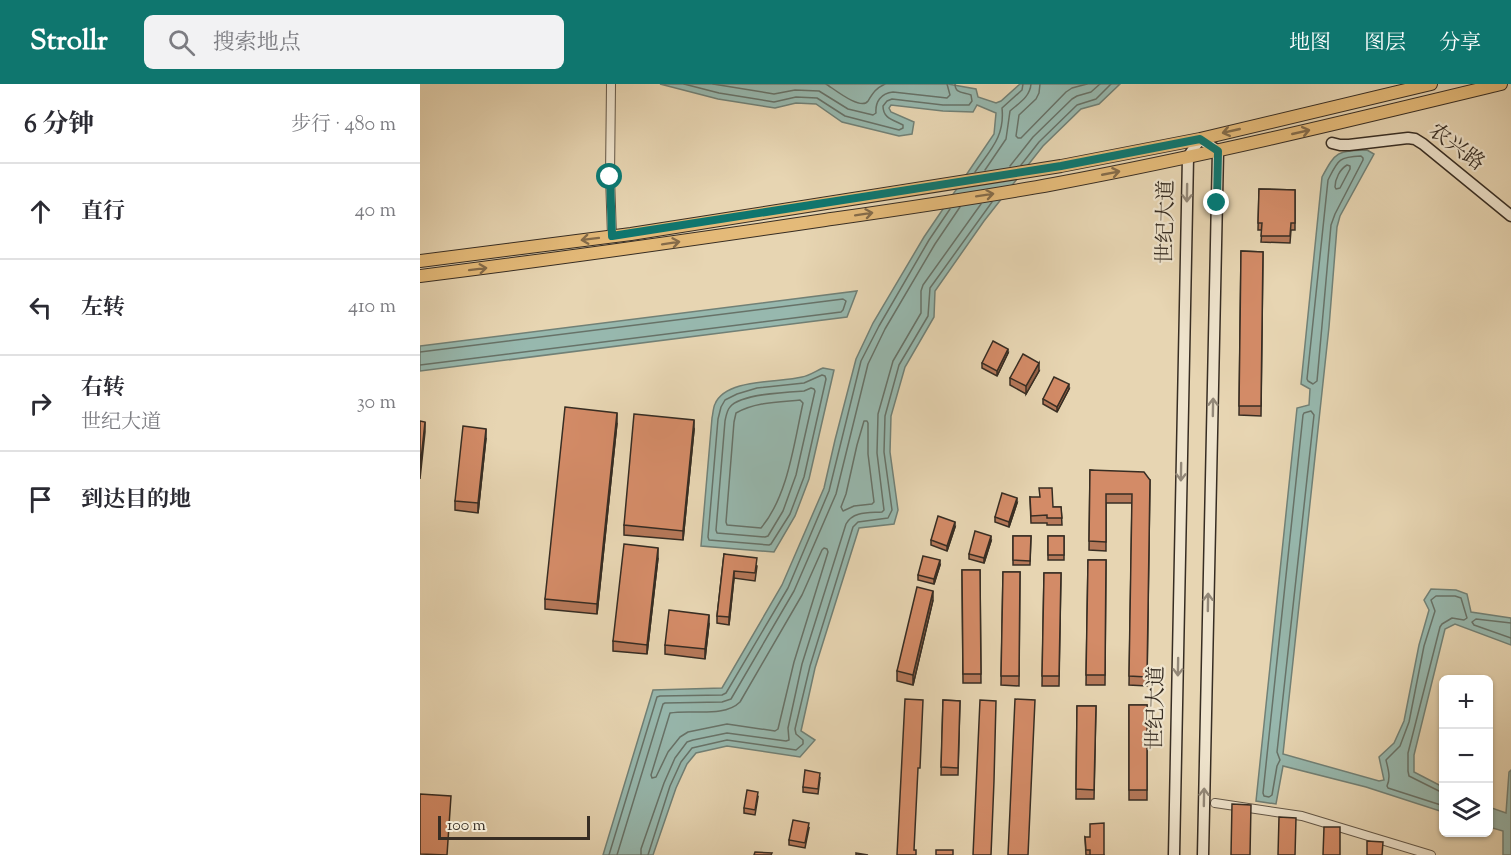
<!DOCTYPE html>
<html lang="zh">
<head>
<meta charset="utf-8">
<style>
	body { margin:0; font-family:"Sorts Mill Goudy","Noto Serif SC",serif; background:#f2f2f3; color:#2b2b33 }
	.controls { position:absolute; right:18px; bottom:18px; display:grid; overflow:hidden; border-radius:9px; box-shadow:0 2px 4px #0004 }
	.controls button { width:54px; height:54px; display:grid; place-items:center; padding:0; border:0; border-bottom:2px solid #e1e1e2; background:#fff; color:#2b2b33; font:30px sans-serif }
	.scale { position:absolute; left:18px; bottom:15px; width:152px; box-sizing:border-box; padding-left:6px; border:3px solid #372d23; border-top:0; font-size:16px; line-height:21px; white-space:nowrap; color:#372d23; -webkit-text-stroke:4px #efe4cd; paint-order:stroke }
	.stop { position:absolute; width:18px; height:18px; margin:-14px; border:4px solid #0f766e; border-radius:50%; background:#fff }
	.stop.end { background:#0f766e; border-color:#fff; box-shadow:0 2px 6px #0008 }
	.list { margin:0; padding:0; list-style:none }
	h2 { display:flex; justify-content:space-between; align-items:center; height:78px; margin:0; padding:0 24px; font-size:26px }
	h2 small { font-size:20px; font-weight:400; color:#7c7c81 }
	.list li { display:grid; grid-template-columns:39px 1fr auto; gap:18px; align-items:center; box-sizing:border-box; height:96px; padding:0 24px; border-top:2px solid #e1e1e2 }
	.list b { display:block; font-size:22px; white-space:nowrap }
	.list p { margin:0; font-size:20px; white-space:nowrap; color:#7c7c81 }
	.list em { font-size:20px; font-style:normal; color:#7c7c81 }
	.icon { flex:none; width:33px; height:33px; fill:none; stroke:currentColor; stroke-width:2; stroke-linecap:round; stroke-linejoin:round }
	.map { position:relative; flex:none; width:1091px; height:771px; overflow:hidden }
	header { display:flex; align-items:center; gap:36px; box-sizing:border-box; height:84px; padding:0 30px; background:#0f766e; color:#fff }
	header strong { font-size:28px }
	nav { display:flex; gap:33px; margin-inline-start:auto; font-size:21px }
	.search { width:420px; height:54px; background:#f2f2f3; display:flex; align-items:center; gap:15px; box-sizing:border-box; padding:0 21px; border-radius:9px; color:#7c7c81; font-size:22px }
	main { display:flex }
	aside { flex:1; background:#fff }
	.map>svg:first-child { display:block }
</style>
</head>
<body>
<header>
<strong>Strollr</strong>
<div class="search"><svg class="icon" aria-label="search" viewBox="0 0 24 24"><circle cx="10" cy="10" r="6"/><path d="M15 15l6 6"/></svg>搜索地点</div>
<nav><a>地图</a><a>图层</a><a>分享</a></nav>
</header>
<main>
<aside>
<h2>6 分钟<small>步行 · 480 m</small></h2>
<ul class="list">
<li><svg class="icon" aria-label="ahead" viewBox="0 0 24 24"><path d="M12 20V5M6 11l6-6 6 6"/></svg><div><b>直行</b></div><em>40 m</em></li>
<li><svg class="icon" aria-label="left" viewBox="0 0 24 24"><path d="M17 20v-9H6M10 6l-5 5 5 5"/></svg><div><b>左转</b></div><em>410 m</em></li>
<li><svg class="icon" aria-label="right" viewBox="0 0 24 24"><path d="M7 20v-9h11M14 6l5 5-5 5"/></svg><div><b>右转</b><p>世纪大道</p></div><em>30 m</em></li>
<li><svg class="icon" aria-label="arrive" viewBox="0 0 24 24"><path d="M6 21V4h12l-3 4 3 4H6"/></svg><div><b>到达目的地</b></div></li>
</ul>
</aside>
<div class="map">
<svg width="1091" height="771" viewBox="0 0 1091 771">
	<rect width="100%" height="100%" fill="#e7d5b2"/>
	<filter id="stains"><feTurbulence type="fractalNoise" baseFrequency=".00333" numOctaves="4"/><feColorMatrix values="0 0 0 0 .2 0 0 0 0 .09 0 0 0 0 .02 0 0 0 .5 -.17"/></filter>
	<radialGradient id="worn" r=".72"><stop offset=".6" stop-color="#630" stop-opacity="0"/><stop offset="1" stop-color="#630" stop-opacity=".3"/></radialGradient>
	<g fill="#97b8ae" stroke="#718076" stroke-width="1.5">
		<polygon points="240,0 528,0 556,5 558,13 576,19 581,17 600,0 700,0 679,20 661,25 623,62 564,137 515,207 514,233 485,283 471,332 470,368 478,426 474,440 439,444 395,584 381,647 395,656 380,673 307,662 276,669 267,680 256,704 233,771 183,771 233,606 302,604 362,501 404,404 415,356 436,275 453,239 504,153 574,50 576,29 557,21 553,28 523,27 471,21 469,24 471,28 494,38 492,50 479,52 422,38 396,20 376,19 355,24 298,15"/>
		<path d="M947,66L954,70L920,132L917,143L909,243L863,670L959,697L964,696L959,673L974,659L984,637L999,561L1009,526L1004,516L1011,505L1036,506L1047,510L1051,528L1091,534V561L1035,540L1025,545L994,671V688L1023,703V728L946,703L863,682L856,720L836,717L877,324L889,321L890,305L881,300L902,93C916,67 917,67 947,66Z"/>
		<polygon points="437,207 427,233 0,287 0,262"/>
		<path d="M403,284L414,286L389,395L375,432L354,468L281,462L292,334C293,330 293,324 295,320C306,294 359,299 382,293C389,292 396,287 403,284Z"/>
		<polygon points="1091,686 1091,771 1083,771 1083,747 1069,743 1069,723 1086,729 1089,688"/>
	</g>
	<g fill="none" stroke-linecap="round" stroke-linejoin="round">
		<g stroke="#677268" stroke-width="1.5">
			<path d="M264,0L299,9L354,18L376,13L397,14L425,32L479,46L483,44V41C474,36 463,35 463,22L467,17L472,15L523,21H549L552,17L551,11C544,8 535,10 535,0"/>
			<path d="M293,0L354,10L375,6L399,7L428,25L453,31L456,29C455,18 461,9 473,8L527,14L530,11L527,0"/>
			<path d="M406,0C414,5 441,27 448,17C453,9 456,4 465,0"/>
			<polyline points="620,0 619,9 616,15 599,31 596,52 598,54 601,54 646,8 652,4 667,0"/>
			<path d="M941,72L943,74V76L915,130L911,141L897,297L893,300L888,297L887,295L908,96C918,76 918,73 941,72Z"/>
			<polyline points="601,81 619,58 657,21 676,15 691,0"/>
			<path d="M927,81L930,82V85L920,104L916,105L915,103C915,95 920,85 927,81Z"/>
			<polyline points="590,82 613,53 652,15 657,12 671,8 680,0"/>
			<path d="M565,86L586,55L590,27C599,19 610,13 611,0"/>
			<path d="M555,88C570,66 585,53 582,24L602,6L603,0"/>
			<polyline points="0,268 423,215 426,217 423,226 421,228 0,281"/>
			<polygon points="402,291 405,292 406,295 384,393 370,430 351,460 349,461 289,456 288,453 298,335 301,323 305,316 317,310 337,304 384,299"/>
			<path d="M391,304L394,305L395,307L376,391L363,427L348,452L345,453L297,449L296,446L305,337C306,332 307,326 310,323C320,310 367,308 384,307Z"/>
			<path d="M380,316L383,319C374,359 368,412 341,444L307,441L306,438L314,338L316,329C335,318 359,318 380,316Z"/>
			<polygon points="891,327 894,331 857,668 860,676 857,682 852,711 849,713 844,712 843,709 883,331 884,329"/>
			<polygon points="444,337 447,337 448,339 448,370 454,418 452,420 434,422 423,427 421,423 426,410 437,361"/>
			<path d="M404,464L407,465L408,468L374,578L358,645L355,647L307,640L268,648L260,653L248,668L236,693L232,694L231,691L250,629C271,625 304,634 320,618L382,511L402,466Z"/>
			<polyline points="1091,539 1056,535 1052,538 1054,541 1091,554"/>
			<path d="M1024,708L1019,707L989,692L988,687V669L1020,543L1022,540L1032,534L1044,536L1047,534L1041,514L1035,512H1016L1011,516L1015,527L1004,562L989,638L980,662L966,676C968,685 971,693 967,702L968,704L1024,722"/>
			<polyline points="189,771 237,613 240,612 302,611 306,609 368,504 409,407 441,277 459,242 509,156 530,125"/>
			<polyline points="197,771 243,620 245,619 302,618 311,615 374,507 416,410 448,280 465,245 515,160 540,123"/>
			<path d="M221,771V765L244,699L255,674L267,658L273,656L307,649L366,657L369,656L368,644L382,580L426,440C433,427 449,429 462,428L464,426L457,369L458,330L473,277L501,229V207L503,201L561,120"/>
			<polyline points="228,771 250,702 261,678 272,664 307,656 376,666 383,660 383,656 376,650 375,645 390,582 433,443 438,438 468,434 472,426 464,368 465,332 479,281 508,232 510,204 572,118"/>
		</g>
		<defs>
			<g id="street">
				<polyline points="191,0 190,93 192,152"/>
				<polyline points="795,719 882,732 1011,771"/>
			</g>
			<g id="secondary">
				<polyline points="912,59 920,61 929,61 988,54 995,55 1003,60 1091,132"/>
				<polyline points="754,771 768,73 780,55 798,67 783,771"/>
			</g>
			<g id="primary">
				<polyline points="0,177 211,150 641,82 780,55 1011,0"/>
				<path d="M0,192C135,175 270,156 405,136C481,125 558,114 634,100C784,72 932,36 1081,0"/>
			</g>
		</defs>
		<use href="#street" stroke="#635747" stroke-width="10"/>
		<use href="#secondary" stroke="#372d23" stroke-width="13"/>
		<use href="#primary" stroke="#372d23" stroke-width="14"/>
		<use href="#street" stroke="#efe4cd" stroke-width="8"/>
		<use href="#secondary" stroke="#efe4cd" stroke-width="10"/>
		<use href="#primary" stroke="#e4ba79" stroke-width="12"/>
	</g>
	<g fill="#b57859" stroke="#372d23" stroke-width="1.5">
		<polygon points="839,105 875,106 875,146 871,146 870,159 841,158 842,146 838,146"/>
		<polygon points="821,167 843,168 841,332 819,331"/>
		<polygon points="588,269 577,292 562,284 562,279"/>
		<polygon points="619,287 606,310 590,301 590,294"/>
		<polygon points="649,305 637,328 623,320 623,315"/>
		<polygon points="197,339 177,530 125,525 125,515"/>
		<polygon points="274,346 263,456 204,451 204,441"/>
		<polygon points="66,354 58,429 35,426 35,417"/>
		<polygon points="670,386 730,396 727,602 709,601 712,419 686,419 686,467 669,466"/>
		<polygon points="610,413 633,423 641,423 642,441 627,441 627,439 611,439"/>
		<polygon points="597,419 589,443 575,438 575,433"/>
		<polygon points="535,443 527,467 511,461 511,456"/>
		<polygon points="593,452 611,452 610,481 593,481"/>
		<rect x="628" y="452" width="16" height="24"/>
		<polygon points="571,457 564,479 549,475 549,470"/>
		<polygon points="304,470 337,482 335,497 314,494 309,541 297,539 297,532"/>
		<polygon points="238,474 227,570 193,567 193,557"/>
		<polygon points="668,476 686,476 685,601 666,601"/>
		<polygon points="520,481 514,500 498,496 498,491"/>
		<polygon points="542,486 560,486 561,599 543,599"/>
		<polygon points="583,488 600,488 599,602 581,601"/>
		<polygon points="624,489 641,489 639,602 622,602"/>
		<polygon points="513,516 493,601 477,597 477,587"/>
		<polygon points="289,540 285,575 245,570 245,561"/>
		<polygon points="523,616 540,617 538,691 521,691"/>
		<rect x="709" y="621" width="18" height="95"/>
		<polygon points="657,622 676,622 674,715 656,715"/>
		<polygon points="400,694 398,710 383,708 383,703"/>
		<polygon points="338,713 335,731 324,729 324,724"/>
		<polygon points="389,744 385,764 369,761 369,756"/>
		<polygon points="665,753 684,771 666,771"/>
	</g>
	<g fill="#946148" stroke="#372d23" stroke-width="1.5">
		<polygon points="588,265 588,269 577,292 577,287"/>
		<polygon points="619,279 619,287 606,310 606,302"/>
		<polygon points="649,300 649,305 637,328 637,323"/>
		<polygon points="197,329 197,339 177,530 177,520"/>
		<polygon points="274,336 274,346 263,456 263,447"/>
		<polygon points="5,338 5,348 0,395 0,385"/>
		<polygon points="66,345 66,354 58,429 58,419"/>
		<polygon points="597,414 597,419 589,443 589,438"/>
		<polygon points="535,438 535,443 527,467 527,462"/>
		<polygon points="571,452 571,457 564,479 564,474"/>
		<polygon points="238,464 238,474 227,570 227,561"/>
		<polygon points="520,476 520,481 514,500 514,495"/>
		<polygon points="314,487 314,494 309,541 309,533"/>
		<polygon points="513,507 513,516 493,601 493,591"/>
		<polygon points="289,531 289,540 285,575 285,565"/>
	</g>
	<g fill="#d38b67" stroke="#372d23" stroke-width="1.5">
		<polygon points="839,105 875,106 875,139 871,139 870,152 841,152 842,139 838,139"/>
		<polygon points="821,167 843,168 841,322 819,322"/>
		<polygon points="573,257 588,265 577,287 562,279"/>
		<polygon points="603,270 619,279 606,302 590,294"/>
		<polygon points="634,293 649,300 637,323 623,315"/>
		<polygon points="145,323 197,329 177,520 125,515"/>
		<polygon points="214,330 274,336 263,447 204,441"/>
		<polygon points="0,337 5,338 0,385"/>
		<polygon points="43,342 66,345 58,419 35,417"/>
		<polygon points="670,386 724,388 730,396 727,593 709,592 712,410 686,410 686,458 669,457"/>
		<polygon points="619,404 632,404 633,423 641,423 642,434 627,434 627,431 611,432 610,413 620,413"/>
		<polygon points="582,409 597,414 589,438 575,433"/>
		<polygon points="518,432 535,438 527,462 511,456"/>
		<polygon points="555,447 571,452 564,474 549,470"/>
		<polygon points="593,452 611,452 610,477 593,476"/>
		<rect x="628" y="452" width="16" height="19"/>
		<polygon points="204,460 238,464 227,561 193,557"/>
		<polygon points="304,470 337,474 335,489 314,487 309,533 297,532"/>
		<polygon points="503,472 520,476 514,495 498,491"/>
		<polygon points="668,476 686,476 685,591 666,591"/>
		<polygon points="542,486 560,486 561,590 543,590"/>
		<polygon points="583,488 600,488 599,592 581,592"/>
		<polygon points="624,489 641,489 639,592 622,592"/>
		<polygon points="497,503 513,507 493,591 477,587"/>
		<polygon points="249,526 289,531 285,565 245,561"/>
		<polygon points="485,615 503,616 500,684 498,684 494,766 496,766 496,771 477,771"/>
		<polygon points="595,615 615,616 608,771 588,771"/>
		<polygon points="523,616 540,617 538,684 521,683"/>
		<polygon points="560,616 576,617 574,697 571,771 553,771"/>
		<rect x="709" y="621" width="18" height="85"/>
		<polygon points="657,622 676,622 674,706 656,705"/>
		<polygon points="385,686 400,689 398,705 383,703"/>
		<polygon points="327,706 338,708 335,726 324,724"/>
		<polygon points="0,710 31,712 27,771 0,770"/>
		<polygon points="812,720 831,721 830,771 811,771"/>
		<polygon points="859,733 876,734 875,771 858,771"/>
		<polygon points="373,736 389,739 385,759 369,756"/>
		<polygon points="684,739 684,771 670,771 670,766 666,766 665,753 670,753 670,740"/>
		<polygon points="904,743 920,743 920,771 903,771"/>
		<polygon points="947,757 963,758 962,771 947,771"/>
		<rect x="516" y="766" width="17" height="5"/>
		<polygon points="335,768 352,769 351,771 334,771"/>
		<polygon points="436,769 448,771 436,771"/>
	</g>
	<defs><path id="oneway-shaft" d="M-6 0H5M1.5-3L5.5 0L1.5 3" fill="none" stroke-width="1.6" stroke-linecap="round" stroke-linejoin="round" transform="scale(1.5)"/></defs>
	<g stroke="#856c4a">
		<use href="#oneway-shaft" transform="translate(811 47) rotate(167)"/>
		<use href="#oneway-shaft" transform="translate(881 48) rotate(-13)"/>
		<use href="#oneway-shaft" transform="translate(691 89) rotate(-11)"/>
		<use href="#oneway-shaft" transform="translate(565 111) rotate(-9)"/>
		<use href="#oneway-shaft" transform="translate(444 130) rotate(-9)"/>
		<use href="#oneway-shaft" transform="translate(170 155) rotate(173)"/>
		<use href="#oneway-shaft" transform="translate(251 159) rotate(-9)"/>
		<use href="#oneway-shaft" transform="translate(58 185) rotate(-7)"/>
	</g>
	<g stroke="#938878">
		<use href="#oneway-shaft" transform="translate(767 109) rotate(91)"/>
		<use href="#oneway-shaft" transform="translate(793 323) rotate(-89)"/>
		<use href="#oneway-shaft" transform="translate(761 388) rotate(91)"/>
		<use href="#oneway-shaft" transform="translate(788 518) rotate(-89)"/>
		<use href="#oneway-shaft" transform="translate(758 583) rotate(91)"/>
		<use href="#oneway-shaft" transform="translate(784 713) rotate(-89)"/>
	</g>
	<g fill="none" stroke-linecap="round" stroke-linejoin="round">
		<polyline stroke="#0f766e" stroke-width="8" points="190,93 192,152 641,82 780,55 798,67 797,119"/>
	</g>
	<g text-anchor="middle" dominant-baseline="central" stroke-width="4.5" stroke-linejoin="round" paint-order="stroke">
		<g font-size="21" fill="#372d23" stroke="#efe4cd">
			<text transform="translate(1036 64) rotate(37)">农兴路</text>
			<text transform="translate(747 138) rotate(-89)">世纪大道</text>
			<text transform="translate(737 624) rotate(-89)">世纪大道</text>
		</g>
	</g>
	<rect width="100%" height="100%" filter="url(#stains)"/>
	<rect width="100%" height="100%" fill="url(#worn)"/>
</svg>
<div class="controls">
<button>+</button>
<button>−</button>
<button><svg class="icon" aria-label="layers" viewBox="0 0 24 24"><path d="M12 4l9 5-9 5-9-5zM3 14l9 5 9-5"/></svg></button>
</div>
<div class="scale">100 m</div>
<div class="stop" style="left:190px;top:93px"></div>
<div class="stop end" style="left:797px;top:119px"></div>
</div>
</main>
</body>
</html>
